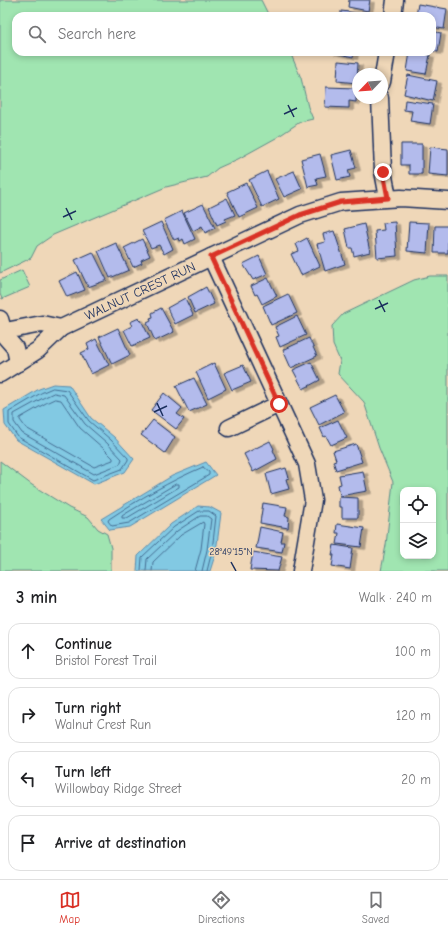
<!DOCTYPE html>
<html lang="en">
<head>
<meta charset="utf-8">
<style>
	body { margin:0; font-family:"Comic Neue",sans-serif; background:#f6f6f6; color:#202124 }
	.controls { position:absolute; right:12px; bottom:12px; display:grid; overflow:hidden; border-radius:8px; box-shadow:0 2px 6px #0003 }
	.controls button { width:36px; height:36px; display:grid; place-items:center; padding:0; border:0; border-bottom:1px solid #e0e0e0; background:#fff; color:#202124; font:20px sans-serif }
	.compass { position:absolute; left:352px; top:68px; width:36px; height:36px; border-radius:50%; background:#fff; box-shadow:0 2px 6px #0003; rotate:245deg }
	.stop { position:absolute; width:12px; height:12px; margin:-9px; border:3px solid #d93025; border-radius:50%; background:#fff }
	.stop.end { background:#d93025; border-color:#fff; box-shadow:0 1px 4px #0008 }
	.list { margin:0; padding:0; list-style:none }
	h2 { display:flex; justify-content:space-between; align-items:center; height:52px; margin:0; padding:0 16px; font-size:17px }
	h2 small { font-size:13px; font-weight:400; color:#757577 }
	.list li { display:grid; grid-template-columns:26px 1fr auto; gap:12px; align-items:center; box-sizing:border-box; height:56px; margin:0 8px 8px; padding:0 8px; border:1px solid #e0e0e0; border-radius:12px }
	.list b { display:block; font-size:15px; white-space:nowrap }
	.list p { margin:0; font-size:13px; white-space:nowrap; color:#757577 }
	.list em { font-size:13px; font-style:normal; color:#757577 }
	.icon { flex:none; width:22px; height:22px; fill:none; stroke:currentColor; stroke-width:2; stroke-linecap:round; stroke-linejoin:round }
	.map { position:relative; flex:none; width:448px; height:571px; overflow:hidden }
	.search { position:absolute; background:#fff; box-shadow:0 2px 6px #0003; left:12px; right:12px; top:12px; height:44px; display:flex; align-items:center; gap:10px; box-sizing:border-box; padding:0 14px; border-radius:12px; color:#757577; font-size:15px }
	.sheet { height:308px; background:#fff }
	nav { display:flex; justify-content:space-around; align-items:center; box-sizing:border-box; height:56px; border-top:1px solid #e0e0e0; background:#fff; font-size:11px; color:#757577 }
	nav a { display:grid; justify-items:center; gap:2px }
	nav .on { color:#d93025 }
	.map>svg:first-child { display:block }
</style>
</head>
<body>
<div class="map">
<svg width="448" height="571" viewBox="0 0 448 571">
	<defs>
		<filter id="shadow"><feDropShadow dx="4.5" dy="2.5" stdDeviation="0" flood-color="#0004"/></filter>
	</defs>
	<rect width="100%" height="100%" fill="#efd7b8"/>
	<filter id="ink" filterUnits="userSpaceOnUse"><feTurbulence type="fractalNoise" baseFrequency=".025" numOctaves="2"/><feDisplacementMap in="SourceGraphic" scale="8" xChannelSelector="R" yChannelSelector="G"/><feConvolveMatrix kernelMatrix="1 2 1 2 8 2 1 2 1" color-interpolation-filters="sRGB"/></filter>
	<g filter="url(#ink)">
		<g fill="#a0e5b1" stroke="#5e8a88" fill-rule="evenodd">
			<polygon points="0,0 261,0 269,16 16,16 16,52 290,52 301,78 308,107 313,119 300,122 276,138 238,159 218,168 207,177 166,187 53,235 37,246 31,258 0,273"/>
			<polygon points="22,270 30,287 2,299 0,294 0,280"/>
			<path d="M430,276H448V571H381L386,545L393,482L379,448L364,402L338,374L340,361L333,345L332,326L343,314L414,280ZM403,490H433V556H403Z"/>
			<polygon points="0,461 32,485 69,508 88,517 98,529 107,534 111,548 111,571 0,571"/>
		</g>
		<g fill="#82c9e3" stroke="#598bae">
			<polygon points="53,384 69,385 91,418 114,437 134,459 125,472 94,484 16,440 5,425 4,410 39,389"/>
			<polygon points="206,462 216,475 130,527 110,530 101,519 172,476"/>
			<polygon points="198,506 210,507 221,513 216,552 210,571 137,571 138,556 171,524"/>
		</g>
		<g fill="none" stroke-linecap="round" stroke-linejoin="round">
			<g stroke="#446d93" stroke-width="1">
				<polygon points="53,388 67,390 89,421 111,440 128,458 128,460 122,469 93,480 18,437 9,424 9,412 41,393"/>
				<polygon points="54,393 64,395 85,424 107,443 122,459 120,464 94,474 22,433 14,422 14,414 43,398"/>
				<polygon points="55,399 61,400 80,428 103,448 113,458 113,460 94,467 26,428 20,420 20,418 46,403"/>
				<path d="M203,467L209,472V475L129,523L112,526L108,521L109,519C139,499 170,481 203,467Z"/>
				<polygon points="176,484 179,484 179,487 127,518 122,518 122,516 125,514"/>
				<polyline points="141,571 142,557 174,527 199,511 209,511 216,516 212,551 207,571"/>
				<polyline points="146,571 147,559 177,531 200,516 207,516 211,519 207,550 202,571"/>
				<polyline points="152,571 153,562 181,535 203,522 204,524 201,549 195,571"/>
			</g>
		</g>
		<g fill="#b3bbec" stroke="#1b2f5e" filter="url(#shadow)">
			<polygon points="349,0 370,0 368,11 348,7"/>
			<polygon points="418,4 447,9 444,29 432,27 432,16 416,16"/>
			<polygon points="341,11 367,14 366,16 341,16"/>
			<polygon points="432,31 441,33 438,52 432,51"/>
			<polygon points="330,52 354,52 353,57"/>
			<polygon points="410,52 430,55 426,74 407,71"/>
			<polygon points="338,61 358,63 357,83 337,81"/>
			<polygon points="408,75 437,81 433,101 404,94"/>
			<polygon points="326,87 356,88 356,102 349,101 349,108 325,107"/>
			<polygon points="405,100 433,104 430,124 410,121 412,111 404,110"/>
			<polygon points="401,144 422,144 422,174 409,174 409,165 401,165"/>
			<polygon points="430,147 448,149 448,176 428,174"/>
			<polygon points="351,150 356,168 348,170 350,177 337,180 331,155"/>
			<polygon points="320,154 326,176 316,178 318,185 308,187 301,159"/>
			<polygon points="267,171 279,199 262,207 249,180"/>
			<polygon points="294,171 302,189 284,197 275,179"/>
			<polygon points="246,183 258,208 239,217 227,192"/>
			<polygon points="227,198 235,215 225,219 226,221 217,225 209,207"/>
			<polygon points="203,204 215,228 205,233 202,226 193,231 184,213"/>
			<polygon points="182,211 195,239 185,244 183,239 180,241 179,238 174,240 164,220"/>
			<polygon points="161,222 173,249 164,254 159,245 151,248 142,231"/>
			<polygon points="395,222 397,256 377,258 375,231 384,230 383,223"/>
			<polygon points="409,222 429,223 427,253 407,251"/>
			<polygon points="364,224 370,252 354,256 352,248 349,248 345,229"/>
			<polygon points="435,226 448,226 448,253 434,253"/>
			<polygon points="334,231 345,264 325,271 317,244 325,242 323,234"/>
			<polygon points="307,238 320,266 301,275 291,254 299,251 296,244"/>
			<polygon points="142,239 150,256 141,260 142,263 133,267 124,248"/>
			<polygon points="116,243 129,270 110,278 98,251"/>
			<polygon points="93,252 107,280 88,287 75,260"/>
			<polygon points="259,256 267,274 253,280 243,264"/>
			<polygon points="77,272 85,290 67,297 59,281"/>
			<polygon points="268,278 277,296 262,304 257,294 255,295 251,286"/>
			<polygon points="206,287 214,304 195,313 188,297"/>
			<polygon points="288,294 297,313 271,325 263,306"/>
			<polygon points="185,298 193,315 175,324 167,308"/>
			<polygon points="161,308 174,332 155,341 147,323 151,321 150,318 153,317 152,313"/>
			<polygon points="297,316 306,335 280,347 276,337 279,336 275,327"/>
			<polygon points="139,318 140,321 141,320 150,338 132,346 124,330 132,326 130,322"/>
			<polygon points="118,328 130,355 112,364 99,337"/>
			<polygon points="309,338 317,356 291,368 283,350"/>
			<polygon points="96,339 109,365 91,374 81,353 89,349 87,344"/>
			<polygon points="311,362 320,380 303,389 293,370"/>
			<polygon points="214,363 226,389 208,398 196,372"/>
			<polygon points="243,365 251,382 232,390 224,373"/>
			<polygon points="194,378 207,404 189,412 176,386"/>
			<polygon points="164,393 182,408 177,414 184,419 176,429 151,410"/>
			<polygon points="335,395 344,412 319,425 310,407"/>
			<polygon points="153,420 175,437 165,453 141,435"/>
			<polygon points="338,420 347,438 331,445 326,436 324,437 320,428"/>
			<polygon points="270,441 274,449 273,450 277,459 253,472 244,454"/>
			<polygon points="356,444 362,462 336,470 333,461 336,460 333,451"/>
			<polygon points="286,468 289,478 286,479 289,489 271,494 266,474"/>
			<polygon points="363,471 367,491 340,496 338,485 341,484 339,475"/>
			<polygon points="339,497 358,498 358,518 342,518 342,507 339,507"/>
			<polygon points="263,503 287,507 285,516 289,517 288,528 260,523"/>
			<polygon points="337,524 364,528 361,547 337,544 339,533 336,533"/>
			<polygon points="260,527 283,532 281,542 284,542 282,552 256,548"/>
			<polygon points="334,545 353,548 350,569 332,566 334,555 332,555"/>
			<polygon points="253,552 282,557 278,571 250,570"/>
		</g>
		<g fill="none" stroke-linecap="round" stroke-linejoin="round">
			<defs>
				<g id="minor">
					<polyline points="393,16 395,0"/>
					<polyline points="382,82 387,52"/>
					<polyline points="380,98 383,171 388,198"/>
					<polyline points="211,257 307,464 313,500 301,571"/>
					<polyline points="0,319 2,326 1,332 15,348 18,363"/>
					<polyline points="0,332 42,324 61,328"/>
					<polyline points="0,374 38,350 61,328 300,215 341,202 401,198 448,201"/>
					<polyline points="229,428 279,404"/>
				</g>
			</defs>
			<use href="#minor" stroke="#1b2f5e" stroke-width="19"/>
			<use href="#minor" stroke="#efd7b8" stroke-width="16"/>
		</g>
	</g>
	<g fill="none" stroke-linecap="round" stroke-linejoin="round" filter="url(#ink)">
		<polyline stroke="#d93025" stroke-width="5" points="279,404 211,257 300,215 341,202 388,198 383,172"/>
	</g>
	<path fill="none" stroke="#1b2f5e" stroke-width="1.5" d="M288,105L294,117M284,114L297,108M66,208L72,220M63,217L76,211M379,300L385,312M375,309L388,303M157,403L163,416M154,412L167,406M231,562L236,571"/>
	<g text-anchor="middle" dominant-baseline="central" stroke-width="3" stroke-linejoin="round" paint-order="stroke">
		<g font-size="13" fill="#1b2f5e" stroke="#efd7b8">
			<text transform="translate(140 291) rotate(-25)">WALNUT CREST RUN</text>
		</g>
	</g>
	<g font-size="10" text-anchor="middle" fill="#1b2f5e" stroke="#efd7b8" stroke-width="3" stroke-linejoin="round" paint-order="stroke">
		<text x="231" y="555">28°49'15"N</text>
	</g>
</svg>
<div class="controls">
<button><svg class="icon" aria-label="locate" viewBox="0 0 24 24"><circle cx="12" cy="12" r="6"/><path d="M12 2v4M12 18v4M2 12h4M18 12h4"/></svg></button>
<button><svg class="icon" aria-label="layers" viewBox="0 0 24 24"><path d="M12 4l9 5-9 5-9-5zM3 14l9 5 9-5"/></svg></button>
</div>
<svg class="compass" viewBox="-18 -18 36 36"><path d="M0-13l5 13h-10z" fill="#e53935"/><path d="M0 13l5-13h-10z" fill="#757577"/></svg>
<div class="stop" style="left:279px;top:404px"></div>
<div class="stop end" style="left:383px;top:172px"></div>
<div class="search"><svg class="icon" aria-label="search" viewBox="0 0 24 24"><circle cx="10" cy="10" r="6"/><path d="M15 15l6 6"/></svg>Search here</div>
</div>
<section class="sheet">
<h2>3 min<small>Walk · 240 m</small></h2>
<ul class="list">
<li><svg class="icon" aria-label="ahead" viewBox="0 0 24 24"><path d="M12 20V5M6 11l6-6 6 6"/></svg><div><b>Continue</b><p>Bristol Forest Trail</p></div><em>100 m</em></li>
<li><svg class="icon" aria-label="right" viewBox="0 0 24 24"><path d="M7 20v-9h11M14 6l5 5-5 5"/></svg><div><b>Turn right</b><p>Walnut Crest Run</p></div><em>120 m</em></li>
<li><svg class="icon" aria-label="left" viewBox="0 0 24 24"><path d="M17 20v-9H6M10 6l-5 5 5 5"/></svg><div><b>Turn left</b><p>Willowbay Ridge Street</p></div><em>20 m</em></li>
<li><svg class="icon" aria-label="arrive" viewBox="0 0 24 24"><path d="M6 21V4h12l-3 4 3 4H6"/></svg><div><b>Arrive at destination</b></div></li>
</ul>
</section>
<nav>
<a class="on"><svg class="icon" aria-label="map" viewBox="0 0 24 24"><path d="M3 6l6-2 6 2 6-2v14l-6 2-6-2-6 2zM9 4v14M15 6v14"/></svg>Map</a>
<a><svg class="icon" aria-label="directions" viewBox="0 0 24 24"><path d="M12 3l9 9-9 9-9-9zM9 14v-3h6M13 9l2 2-2 2"/></svg>Directions</a>
<a><svg class="icon" aria-label="saved" viewBox="0 0 24 24"><path d="M7 4h10v16l-5-4-5 4z"/></svg>Saved</a>
</nav>
</body>
</html>
